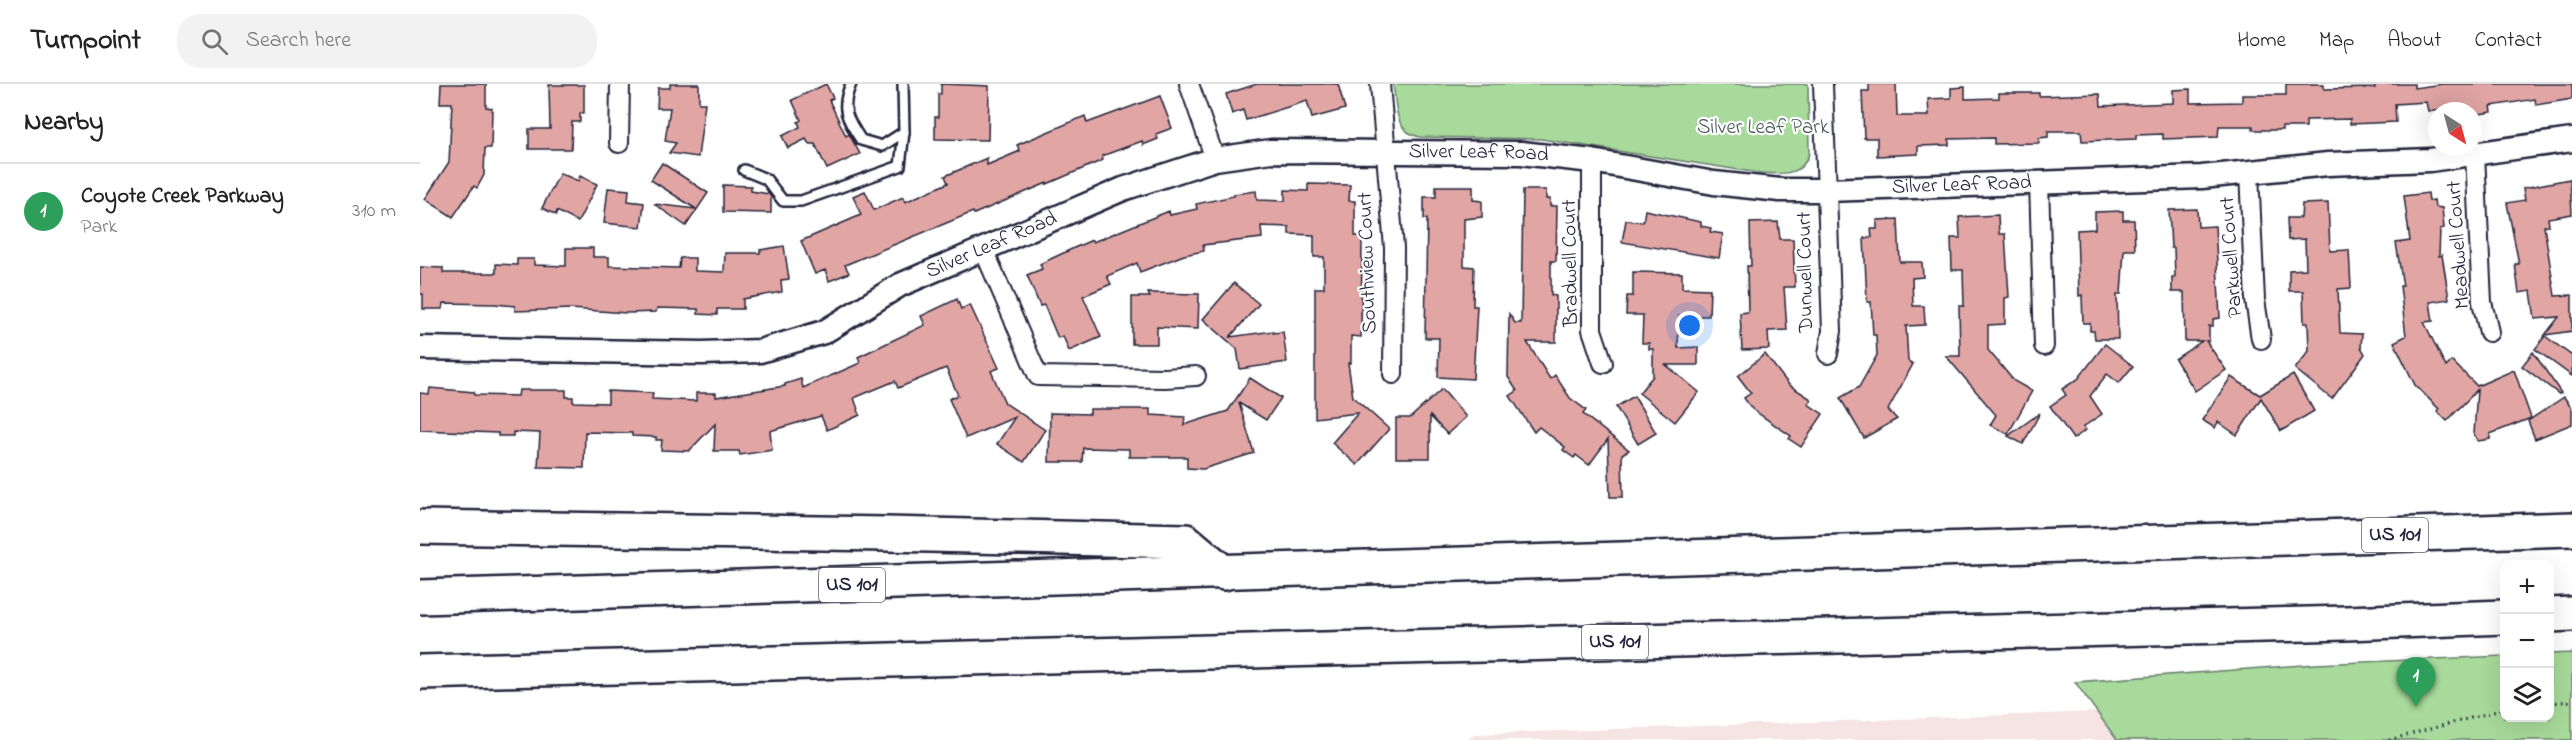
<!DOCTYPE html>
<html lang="en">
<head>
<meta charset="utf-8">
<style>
	body { margin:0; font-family:"Indie Flower",sans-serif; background:#f2f2f2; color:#222 }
	.controls { position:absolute; right:18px; bottom:18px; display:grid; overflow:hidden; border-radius:12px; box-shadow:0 6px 24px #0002 }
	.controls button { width:54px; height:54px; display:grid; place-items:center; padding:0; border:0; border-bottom:2px solid #e0e0e0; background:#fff; color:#222; font:30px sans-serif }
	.compass { position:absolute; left:2008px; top:18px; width:54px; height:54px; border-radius:50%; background:#fff; box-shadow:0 6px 24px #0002; rotate:144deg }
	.you { position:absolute; left:1270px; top:242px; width:21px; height:21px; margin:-15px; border:4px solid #fff; border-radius:50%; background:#1a73e8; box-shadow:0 0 0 9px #1a73e833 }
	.badge { display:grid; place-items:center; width:39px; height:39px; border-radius:50%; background:#2563eb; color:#fff; font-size:20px; font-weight:700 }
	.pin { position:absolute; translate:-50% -50px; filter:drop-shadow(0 2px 3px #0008) }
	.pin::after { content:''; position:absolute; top:32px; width:21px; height:18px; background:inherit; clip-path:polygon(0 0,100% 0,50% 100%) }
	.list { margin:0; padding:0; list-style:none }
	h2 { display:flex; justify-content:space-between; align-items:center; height:78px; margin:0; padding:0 24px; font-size:26px }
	h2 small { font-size:20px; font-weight:400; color:#767676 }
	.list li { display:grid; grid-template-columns:39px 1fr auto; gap:18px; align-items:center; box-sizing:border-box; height:96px; padding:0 24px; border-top:2px solid #e0e0e0 }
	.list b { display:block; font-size:22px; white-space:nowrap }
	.list p { margin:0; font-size:20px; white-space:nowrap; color:#767676 }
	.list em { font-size:20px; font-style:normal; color:#767676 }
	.icon { flex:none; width:33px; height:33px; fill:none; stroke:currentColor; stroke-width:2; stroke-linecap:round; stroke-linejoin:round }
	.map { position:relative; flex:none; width:2152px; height:656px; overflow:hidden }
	header { display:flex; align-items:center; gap:36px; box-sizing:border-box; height:84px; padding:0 30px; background:#fff; border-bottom:2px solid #e0e0e0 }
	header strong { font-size:28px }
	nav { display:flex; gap:33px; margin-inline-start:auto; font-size:21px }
	.search { width:420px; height:54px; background:#f2f2f2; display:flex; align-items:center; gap:15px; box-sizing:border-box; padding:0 21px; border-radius:24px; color:#767676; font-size:22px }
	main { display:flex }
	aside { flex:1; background:#fff }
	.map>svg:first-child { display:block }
</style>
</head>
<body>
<header>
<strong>Turnpoint</strong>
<div class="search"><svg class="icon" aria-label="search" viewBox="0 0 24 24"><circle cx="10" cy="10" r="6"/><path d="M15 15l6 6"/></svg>Search here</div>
<nav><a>Home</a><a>Map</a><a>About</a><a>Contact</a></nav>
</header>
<main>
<aside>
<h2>Nearby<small></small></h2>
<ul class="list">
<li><span class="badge" style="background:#2e9e5b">1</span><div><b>Coyote Creek Parkway</b><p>Park</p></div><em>310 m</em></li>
</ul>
</aside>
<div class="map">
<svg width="2152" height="656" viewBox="0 0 2152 656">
	<rect width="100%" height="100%" fill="#fff"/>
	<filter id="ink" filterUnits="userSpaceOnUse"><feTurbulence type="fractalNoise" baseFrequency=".0167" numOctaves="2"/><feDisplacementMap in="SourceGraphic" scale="12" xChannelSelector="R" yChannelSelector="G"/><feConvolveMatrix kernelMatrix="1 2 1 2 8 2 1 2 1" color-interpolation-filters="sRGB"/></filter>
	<g filter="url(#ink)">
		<polygon fill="#f6e4e4" points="1677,628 1697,656 1047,656 1054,650"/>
		<g fill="#a8da9b" stroke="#657e6b" stroke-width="1.5">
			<path d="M973,0H1388L1389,69C1383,93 1360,90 1339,89L1121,55L1000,53C973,48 977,21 973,0Z"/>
			<polygon points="2152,569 2152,656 1697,656 1655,598 1896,580 2084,572 2084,634 2130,634 2130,570"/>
		</g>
		<g fill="#e1a6a4" stroke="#22223b" stroke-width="1.5">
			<polygon points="21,0 66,0 66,23 72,24 71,64 65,64 64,91 57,104 54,102 33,133 5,115 29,78 32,19 20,19"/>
			<polygon points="250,0 279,0 279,19 285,19 278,73 249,69 256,59 245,57 250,24 237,24 238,4 250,4"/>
			<polygon points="406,0 413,14 409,16 426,52 429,50 440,70 407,85 395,60 389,60 386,55 368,64 362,52 380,43 378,38 381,36 372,16"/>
			<polygon points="521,0 569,2 568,56 515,55 515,33 518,33 518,10 521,10"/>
			<polygon points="837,0 918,0 925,25 892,34 887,17 826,36 823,26 812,30 806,10"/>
			<polygon points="1449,0 1476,0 1477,32 1509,32 1508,15 1531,14 1531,4 1545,3 1545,15 1579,14 1579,9 1619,9 1619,12 1680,10 1681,22 1753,19 1753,6 1770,5 1770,19 1822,18 1822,11 1866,11 1866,0 1904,0 1904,5 1955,4 1955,0 1994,0 1994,4 2023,0 2152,0 2152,15 2116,21 2115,15 2071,22 2072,28 2053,31 2053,27 2008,27 2006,18 1975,20 1976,38 1930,40 1930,35 1886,36 1886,43 1862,43 1862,46 1833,46 1833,42 1799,42 1798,53 1743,55 1743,50 1716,51 1716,55 1662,57 1661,47 1628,47 1628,53 1619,54 1619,59 1574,60 1574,54 1529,55 1529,61 1498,62 1498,70 1457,72 1457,54 1444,54 1442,7 1449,7"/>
			<polygon points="129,1 164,1 164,29 160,29 160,38 152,38 151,65 109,65 109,45 130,45"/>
			<polygon points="740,12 752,44 736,50 738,55 723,61 722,57 682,72 683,76 627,100 627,99 554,130 553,128 425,181 429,189 409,197 405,186 395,190 381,157 441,131 433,112 445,107 454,126 483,113 485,118 528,99 525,92 567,74 567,81 600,67 597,61 665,32 667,39"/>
			<polygon points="242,79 288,109 266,142 234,120 276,125 231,96"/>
			<polygon points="140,89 158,97 160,92 177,100 158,138 137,127 136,131 122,124"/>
			<polygon points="2150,95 2152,130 2128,134 2129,141 2124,142 2135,212 2152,211 2152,247 2125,251 2139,233 2115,235 2111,207 2099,209 2095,180 2099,180 2087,119 2105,116 2103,104"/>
			<polygon points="888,100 930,101 929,117 935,117 935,152 942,152 941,253 931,252 931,279 928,279 933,313 969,345 937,381 912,359 938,329 895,334 895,204 904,204 904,173 894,173 894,151 869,150 869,143 841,142 842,154 783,161 784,167 764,171 720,188 717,179 687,192 691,200 663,212 681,253 649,267 643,252 638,254 624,221 620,222 607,191 622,185 620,180 654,164 672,156 673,158 749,127 750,131 777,125 776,120 814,112 814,110 836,107 837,116 865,117 865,106 888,107"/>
			<polygon points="303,101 331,102 331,107 349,110 351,113 351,129 303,128"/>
			<polygon points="1016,102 1053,102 1053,116 1062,117 1062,133 1044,135 1044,182 1054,183 1053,222 1057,222 1053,295 1018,293 1019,254 1005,254 1007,135 1004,135 1004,113 1016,113"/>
			<polygon points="188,104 209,106 208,117 224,119 221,143 184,139"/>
			<polygon points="1103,106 1126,106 1126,115 1130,115 1130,122 1137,122 1136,177 1131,177 1131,211 1136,212 1136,258 1107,258 1130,295 1135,291 1150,314 1166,326 1163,330 1209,366 1202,370 1203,413 1190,413 1188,355 1169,381 1156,371 1154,374 1143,366 1145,363 1119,343 1114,348 1090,312 1097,307 1088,293 1089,230 1095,239 1101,239"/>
			<polygon points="2008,109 2009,117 2014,116 2015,123 2022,124 2024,144 2020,145 2019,172 2022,171 2029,215 2010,218 2013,237 2004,238 2026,283 2032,277 2057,302 2094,286 2111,334 2070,350 2070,355 2058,357 2054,350 2057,306 2027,337 2017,327 2019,325 1995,301 1974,258 1986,252 1980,202 1983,202 1976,159 1990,157 1984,112"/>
			<polygon points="1908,119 1910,167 1929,166 1931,204 1918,205 1920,249 1942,250 1941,263 1945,270 1912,315 1875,285 1889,267 1888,239 1884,239 1883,207 1869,207 1869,186 1886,185 1885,155 1868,156 1867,134 1881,134 1882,120"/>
			<polygon points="1777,125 1778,143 1795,142 1800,234 1793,235 1793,242 1789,242 1789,257 1786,257 1806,286 1775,307 1755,275 1782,257 1765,257 1764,208 1752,208 1752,193 1755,193 1754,164 1751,164 1749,126"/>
			<polygon points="1225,126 1281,138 1281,142 1291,144 1290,148 1303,150 1299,174 1202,158 1206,136 1223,138"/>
			<polygon points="1703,127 1703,136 1714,136 1715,166 1704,166 1701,210 1697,210 1698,255 1675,255 1674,247 1670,247 1670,239 1663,239 1662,211 1659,212 1657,146 1675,145 1675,128"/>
			<polygon points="1578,131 1579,150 1585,150 1589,213 1585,214 1585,240 1568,241 1568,266 1594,297 1612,307 1588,350 1570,341 1576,331 1526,272 1540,272 1539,222 1544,222 1543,186 1532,186 1531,154 1540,154 1539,133"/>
			<polygon points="1478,135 1480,178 1502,178 1503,193 1492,194 1493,222 1504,222 1505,241 1486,242 1488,277 1493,280 1468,326 1477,335 1444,354 1420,314 1439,303 1457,271 1456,251 1453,251 1451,218 1447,218 1444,154 1452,153 1451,145 1457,145 1457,136"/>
			<polygon points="1358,138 1360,155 1373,155 1375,203 1364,203 1367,246 1348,247 1349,265 1322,266 1320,229 1328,228 1327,182 1331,182 1330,139"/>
			<polygon points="364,162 369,195 361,196 362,208 323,215 323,225 297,225 297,231 278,230 278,225 237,224 236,228 207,229 151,225 95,227 95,222 75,220 24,219 23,225 3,225 3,210 0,210 0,183 23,184 23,189 76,189 76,180 97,181 97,175 114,175 114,181 146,182 146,164 173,164 173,173 189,173 189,182 259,184 260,174 275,174 275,187 304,188 305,169 340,169 340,166"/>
			<polygon points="1213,188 1262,189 1262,204 1290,205 1289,232 1259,232 1258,264 1278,263 1278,281 1246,281 1279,308 1255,338 1219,309 1233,292 1233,265 1229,265 1229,259 1222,259 1223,231 1206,231 1207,212 1213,212"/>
			<polygon points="814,199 839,220 810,253 853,247 853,249 863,248 867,278 820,285 817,265 783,235"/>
			<polygon points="728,209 779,210 778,245 737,243 737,260 712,260 712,213 730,213"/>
			<polygon points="537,215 541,225 550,221 579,284 571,287 585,319 625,346 604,378 577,360 595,333 546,354 529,315 538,311 526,284 478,304 475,297 434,314 440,331 407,346 401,332 350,347 352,366 320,371 319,367 294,367 295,340 269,367 241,366 242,356 236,356 236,353 212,352 212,349 165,348 164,384 118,383 120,349 93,348 93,352 78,352 78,349 0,346 0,309 9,310 10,304 54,308 54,311 98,312 99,306 146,306 146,313 153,313 153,318 188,319 188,307 233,309 232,315 276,317 276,309 296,309 296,313 365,302 365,300 381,295 383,304 440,279 438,273 505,241 501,232"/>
			<polygon points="2125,252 2152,272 2152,292 2115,265"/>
			<polygon points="1685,260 1713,282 1699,299 1687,290 1670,312 1682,330 1663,343 1666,346 1653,355 1630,322 1646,311 1642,305 1658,295"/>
			<polygon points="2113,268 2141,309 2139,310 2102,282"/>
			<polygon points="1345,270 1369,301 1391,315 1388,320 1403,330 1381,363 1369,355 1371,352 1332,325 1324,314 1331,309 1318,292"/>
			<polygon points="1873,291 1894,327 1861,347 1841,314 1817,351 1798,338 1795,344 1782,336 1811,293 1840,311"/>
			<polygon points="830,294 861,314 846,336 819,319 834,369 783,385 767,384 767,373 709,373 709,365 663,364 662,378 629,378 630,329 670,330 670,325 730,325 730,331 765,333 764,341 808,327"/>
			<polygon points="1022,305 1046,333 1027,350 1010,332 1010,374 976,374 976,334 990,334"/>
			<polygon points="1214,312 1236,349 1218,360 1196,323"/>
			<polygon points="2144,313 2152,325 2152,340 2115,355 2108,337"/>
			<polygon points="1620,329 1603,360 1588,352"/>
		</g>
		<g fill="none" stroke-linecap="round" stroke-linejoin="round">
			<defs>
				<g id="service">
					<path d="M431,0C420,25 427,35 441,56L462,62L484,48"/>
					<polyline points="324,86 346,95 363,117 381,117 480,82 484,48 483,0"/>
				</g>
				<g id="minor">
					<polyline points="769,0 795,75"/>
					<polyline points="960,0 974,164 973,290"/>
					<polyline points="1403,0 1412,247 1408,270"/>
					<polyline points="199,59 200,0"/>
					<polyline points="2055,70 2062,218 2069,248"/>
					<polyline points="1172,77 1172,246 1183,279"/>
					<polyline points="1829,89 1835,216 1841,255"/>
					<polyline points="1619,98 1624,262"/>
					<polyline points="563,164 618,292 745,294 776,292"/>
				</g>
				<g id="tertiary">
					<path id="s1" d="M0,264L282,269L340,267L404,248L480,201L703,105L795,75L851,67L1101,69L1172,77L1294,99L1360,106H1407L1782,93L1908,80L2010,76L2152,56"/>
				</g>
				<g id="motorway">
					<polyline points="0,443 466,450 766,457 804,489"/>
					<polyline points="0,513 2152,445"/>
					<polyline points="2130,531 2152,530"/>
					<polyline points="0,588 1926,539 2084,533"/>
				</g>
			</defs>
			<use href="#service" stroke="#22223b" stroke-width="14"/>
			<use href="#minor" stroke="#22223b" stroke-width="22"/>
			<use href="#tertiary" stroke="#22223b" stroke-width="27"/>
			<use href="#motorway" stroke="#22223b" stroke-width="38"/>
			<g stroke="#22223b" stroke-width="3" stroke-dasharray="1.5 4.5" stroke-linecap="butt">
				<polyline points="2130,619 2152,617"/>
				<polyline points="1969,656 2084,625"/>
			</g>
			<use href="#service" stroke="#fff" stroke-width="9"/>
			<use href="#minor" stroke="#fff" stroke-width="18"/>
			<use href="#tertiary" stroke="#fff" stroke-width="22"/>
			<use href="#motorway" stroke="#fff" stroke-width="33"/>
		</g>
	</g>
	<g text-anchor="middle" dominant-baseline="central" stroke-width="4.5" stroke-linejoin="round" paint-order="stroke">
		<g fill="#fff" stroke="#646476" stroke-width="1.5">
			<rect x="1942" y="434" width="66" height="34" rx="4.5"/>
			<rect x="399" y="484" width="66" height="34" rx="4.5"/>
			<rect x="1162" y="541" width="66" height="34" rx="4.5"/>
		</g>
		<g font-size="20" font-weight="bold" fill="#22223b">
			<text x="1975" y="451">US 101</text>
			<text x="432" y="501">US 101</text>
			<text x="1195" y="558">US 101</text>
		</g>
		<g font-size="21" fill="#4a5958" stroke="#fff">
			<text x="1343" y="44">Silver Leaf Park</text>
		</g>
		<g font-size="21" fill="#22223b" stroke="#fff">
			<text stroke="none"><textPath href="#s1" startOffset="1100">Silver Leaf Road</textPath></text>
			<text stroke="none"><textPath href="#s1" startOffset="1586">Silver Leaf Road</textPath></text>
			<text transform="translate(2039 161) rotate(-94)">Meadwell Court</text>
			<text stroke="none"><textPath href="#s1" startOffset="596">Silver Leaf Road</textPath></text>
			<text transform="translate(1812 173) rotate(-94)">Parkwell Court</text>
			<text transform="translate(948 179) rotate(-92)">Southview Court</text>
			<text transform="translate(1151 179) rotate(-91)">Bradwell Court</text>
			<text transform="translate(1386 188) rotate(-91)">Dunwell Court</text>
		</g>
	</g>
</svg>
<div class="controls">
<button>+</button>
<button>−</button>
<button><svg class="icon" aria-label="layers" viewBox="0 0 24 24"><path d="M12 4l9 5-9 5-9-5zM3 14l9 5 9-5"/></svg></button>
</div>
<svg class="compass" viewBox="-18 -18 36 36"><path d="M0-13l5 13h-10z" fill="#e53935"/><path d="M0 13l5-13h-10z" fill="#767676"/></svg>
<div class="you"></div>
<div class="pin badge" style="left:1996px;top:623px;background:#2e9e5b">1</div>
</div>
</main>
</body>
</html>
